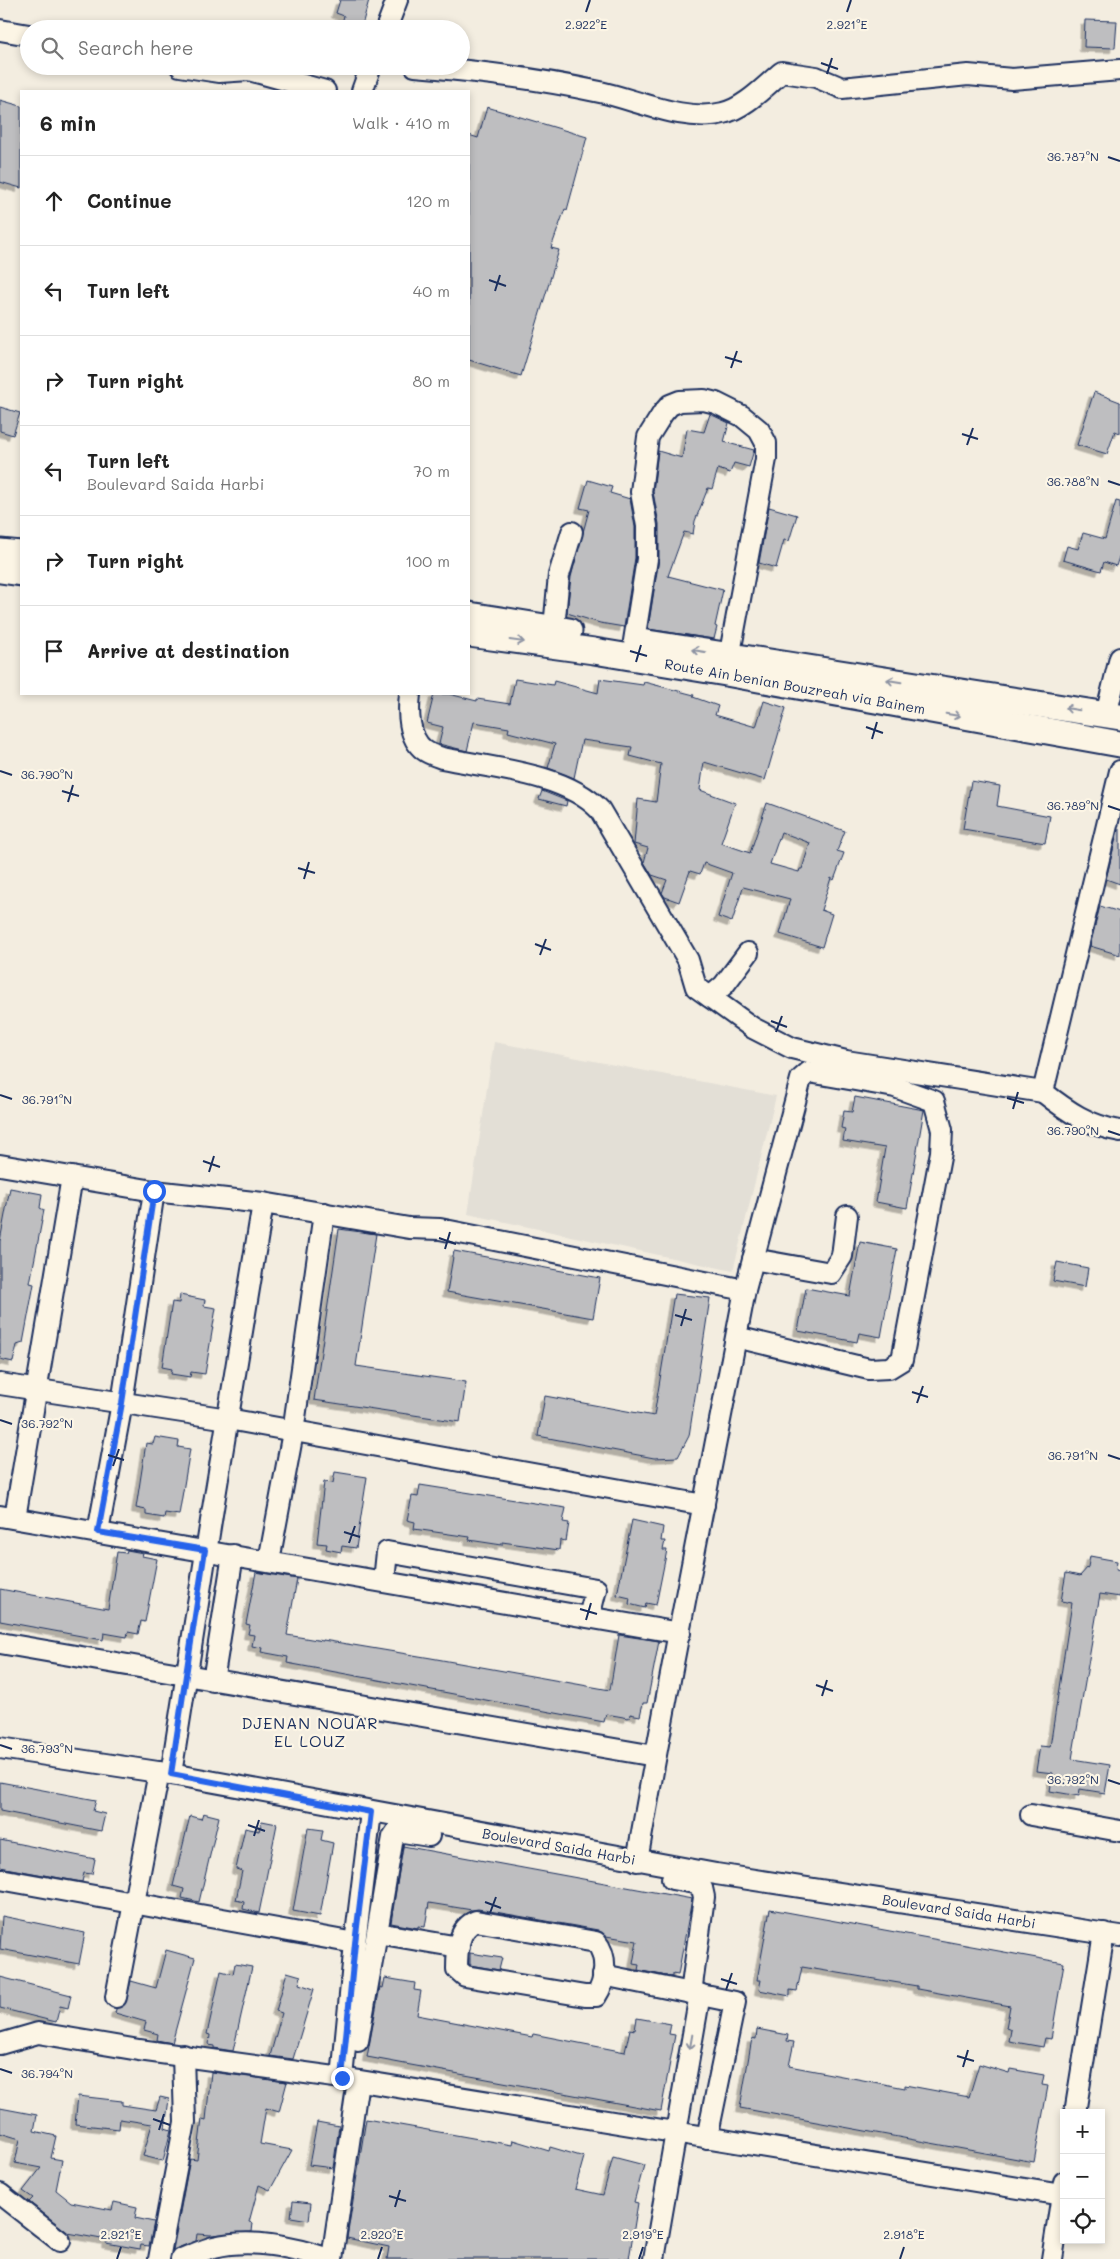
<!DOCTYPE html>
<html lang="en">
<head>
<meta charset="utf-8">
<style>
	body { margin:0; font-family:Mali,sans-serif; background:#f2f2f2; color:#222 }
	.controls { position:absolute; right:15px; bottom:15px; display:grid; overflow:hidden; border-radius:0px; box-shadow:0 2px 8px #0003 }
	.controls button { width:45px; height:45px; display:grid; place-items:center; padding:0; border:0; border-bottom:1px solid #e0e0e0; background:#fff; color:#222; font:25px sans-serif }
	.stop { position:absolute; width:15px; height:15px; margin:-11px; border:4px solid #2563eb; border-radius:50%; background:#fff }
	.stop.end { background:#2563eb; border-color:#fff; box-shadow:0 1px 5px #0008 }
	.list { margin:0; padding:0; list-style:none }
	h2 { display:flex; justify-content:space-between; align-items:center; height:65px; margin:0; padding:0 20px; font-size:21px }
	h2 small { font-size:16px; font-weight:400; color:#767676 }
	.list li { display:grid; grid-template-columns:32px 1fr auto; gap:15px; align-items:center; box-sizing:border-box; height:90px; padding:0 20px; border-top:1px solid #e0e0e0 }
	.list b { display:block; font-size:19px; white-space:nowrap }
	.list p { margin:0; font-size:16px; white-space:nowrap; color:#767676 }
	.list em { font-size:16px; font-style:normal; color:#767676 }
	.icon { flex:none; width:28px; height:28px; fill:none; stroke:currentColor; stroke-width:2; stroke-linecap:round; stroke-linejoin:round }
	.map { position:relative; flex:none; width:1120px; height:2259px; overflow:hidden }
	.search { position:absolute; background:#fff; box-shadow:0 2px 8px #0003; left:20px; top:20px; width:450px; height:55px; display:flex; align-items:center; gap:12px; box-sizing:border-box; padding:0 18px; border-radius:28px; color:#767676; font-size:19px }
	.panel { position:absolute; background:#fff; box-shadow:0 2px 8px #0003; left:20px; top:90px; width:450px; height:605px; border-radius:0px }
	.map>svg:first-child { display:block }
</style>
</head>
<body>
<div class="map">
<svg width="1120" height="2259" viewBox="0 0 1120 2259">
	<defs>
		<filter id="shadow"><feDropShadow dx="-4.5" dy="4.5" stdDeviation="0" flood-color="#0004"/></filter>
	</defs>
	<rect width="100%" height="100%" fill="#f3ede0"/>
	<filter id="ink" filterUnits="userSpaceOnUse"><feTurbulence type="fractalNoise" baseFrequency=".02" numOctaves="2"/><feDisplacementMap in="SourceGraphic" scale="10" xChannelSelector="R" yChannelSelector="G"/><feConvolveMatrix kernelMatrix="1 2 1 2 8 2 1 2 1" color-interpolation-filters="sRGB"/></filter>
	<g filter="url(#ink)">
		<polygon fill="#e3dfd6" points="494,1042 776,1096 733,1271 468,1214"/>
		<g fill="#bebec0" stroke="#1b2f5e" fill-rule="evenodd" filter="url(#shadow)">
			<polygon points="340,0 369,0 361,29 340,29 344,16 336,13"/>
			<polygon points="1085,20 1117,21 1115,48 1084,47"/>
			<polygon points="0,100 21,106 21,188 0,182"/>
			<polygon points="487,107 587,137 567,210 565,209 551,248 559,250 521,376 469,360 469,135 478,138"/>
			<polygon points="1094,392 1120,402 1120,433 1115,431 1107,454 1077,445"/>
			<polygon points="0,407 20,413 13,435 0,431"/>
			<polygon points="710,414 729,423 724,442 754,450 749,467 734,463 730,473 718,469 712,489 708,488 695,521 693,534 684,532 668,576 723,590 715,626 717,627 714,639 648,629 659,559 659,524 653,492 658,451 682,458 687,429 704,432"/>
			<polygon points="588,480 612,487 610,493 630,499 635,527 635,558 624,627 600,623 567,613 571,577 589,510 580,508"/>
			<polygon points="1116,501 1120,502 1120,554 1116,566 1104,562 1101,571 1063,560 1067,546 1078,549 1083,533 1105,539"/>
			<polygon points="769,507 797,515 789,541 784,540 776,568 759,563"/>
			<path d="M515,679L553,685L554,681L598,693L600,679L643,685L644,682L694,695L693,697L718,706L715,715L756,727L764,701L786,708L765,780L704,762L700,790L735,803L721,843L750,853L767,803L845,831L837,851L844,853L834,880L831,878L821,910L832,914L822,947L780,934L790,899L743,887L732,922L718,917L732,873L704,863L700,874L690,871L679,902L665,897L662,893L667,880L652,875L644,862L648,848L634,844L638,799L656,802L661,764L630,756L632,747L582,740L574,778L548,768L555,744L508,732L509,728L474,722L467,751L439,744L443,727L427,723L434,694H449L477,701V699L510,704ZM781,832L810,843L802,869H800L799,872L770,864Z"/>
			<polygon points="971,781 1000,786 997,806 1050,816 1045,843 963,829"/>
			<polygon points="542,791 567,801 566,806 539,799"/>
			<polygon points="1118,830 1120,830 1120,884 1106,879"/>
			<polygon points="1100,906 1120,912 1120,955 1090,946"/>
			<polygon points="855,1097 924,1110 907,1208 876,1202 885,1148 843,1141 845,1129 841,1128 844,1111 852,1112"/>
			<polygon points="10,1188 42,1194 40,1208 44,1210 30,1283 34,1284 23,1343 17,1345 13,1362 0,1359 0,1241"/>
			<polygon points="339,1229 376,1234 356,1366 466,1382 460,1422 314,1400"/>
			<polygon points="860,1242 897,1249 881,1337 859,1333 857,1342 798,1331 806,1288 850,1296"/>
			<polygon points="454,1251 600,1278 593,1318 447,1292"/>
			<polygon points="1057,1262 1088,1268 1085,1287 1053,1281"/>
			<polygon points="674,1294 710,1298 689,1436 678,1457 654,1458 538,1436 545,1396 654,1416"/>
			<polygon points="180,1295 205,1300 204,1306 216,1308 205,1374 191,1372 190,1377 171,1374 172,1369 162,1367 172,1302 179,1303"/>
			<polygon points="155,1437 179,1441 178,1447 190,1449 179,1515 165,1513 164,1518 146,1515 146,1510 136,1508 146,1443 153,1444"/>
			<polygon points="335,1472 367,1477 356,1548 342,1546 341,1552 326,1549 327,1544 317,1543 324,1482 333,1483"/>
			<polygon points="420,1485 566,1508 563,1522 569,1523 566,1541 560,1540 559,1550 502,1542 502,1545 469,1540 470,1537 414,1529 415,1522 407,1520 412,1496 418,1497"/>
			<polygon points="632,1520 663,1527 661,1541 665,1541 663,1550 667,1550 656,1605 646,1603 645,1608 629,1604 630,1598 617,1595"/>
			<polygon points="127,1550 143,1553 142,1556 157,1559 145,1622 141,1621 138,1634 128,1632 127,1637 104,1633 103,1640 0,1621 0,1589 108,1609 117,1552 126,1553"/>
			<polygon points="1090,1556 1117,1561 1116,1570 1120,1571 1120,1597 1100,1594 1072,1759 1110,1765 1105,1793 1080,1789 1079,1796 1050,1791 1053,1773 1036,1771 1040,1746 1050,1747 1072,1603 1061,1601 1066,1573 1080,1576 1088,1567"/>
			<polygon points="256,1572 297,1579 287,1635 323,1641 323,1640 431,1658 610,1690 619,1635 659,1641 647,1703 643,1703 640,1716 630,1714 629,1718 606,1714 604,1722 287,1663 288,1657 261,1652 262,1648 252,1646 254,1635 248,1634 250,1625 246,1624"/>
			<polygon points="0,1782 96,1800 93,1811 105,1814 101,1831 0,1811"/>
			<polygon points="203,1813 219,1817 199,1902 182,1898 184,1889 173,1886 190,1816 201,1819"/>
			<polygon points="262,1821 277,1824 259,1913 243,1909 244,1902 236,1900 242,1871 236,1869 245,1828 259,1831"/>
			<polygon points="308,1828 323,1830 321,1840 333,1843 320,1916 293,1911"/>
			<polygon points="0,1840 95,1859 92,1874 84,1873 82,1882 0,1867"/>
			<polygon points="403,1846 692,1899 678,1975 672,1974 672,1977 638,1970 639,1965 633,1964 637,1941 606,1936 598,1930 478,1909 472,1910 429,1903 425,1927 418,1926 418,1928 391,1923"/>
			<polygon points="770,1909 1064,1963 1051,2039 1045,2038 1043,2047 1009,2041 1011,2030 1006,2028 1010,2006 917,1989 917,1986 802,1967 797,1991 790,1990 790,1996 759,1990 761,1980 757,1980"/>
			<polygon points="2,1916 85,1933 79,1964 0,1949"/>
			<polygon points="166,1950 195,1958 172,2043 157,2040 158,2034 144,2030 146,2022 115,2013 116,2009 125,2004 131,1981 156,1988"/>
			<polygon points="470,1953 502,1958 499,1970 470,1965"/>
			<polygon points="235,1964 252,1967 233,2051 214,2048 214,2046 209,2045 210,2035 207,2034 221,1971 233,1974"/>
			<polygon points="287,1972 301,1976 299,1984 314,1989 293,2059 270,2056 282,2013 276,2011"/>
			<polygon points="0,1977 71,1995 68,2008 60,2006 56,2022 0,2008"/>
			<polygon points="385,1978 415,1983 414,1990 421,1991 417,2015 532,2037 533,2034 625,2052 630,2029 635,2030 637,2018 671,2024 669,2034 675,2035 661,2111 367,2057 380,1987 383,1988"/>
			<polygon points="757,2029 788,2035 787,2041 794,2042 789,2066 905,2088 905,2085 969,2097 979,2064 1009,2073 1010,2069 1044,2075 1042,2085 1048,2086 1034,2162 740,2108 752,2038 756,2039"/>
			<polygon points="211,2072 287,2082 279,2112 266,2108 260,2144 292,2150 270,2190 259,2185 249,2222 253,2223 252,2232 211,2235 197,2234 196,2241 173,2250 190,2159 197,2160 202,2119 206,2120"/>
			<polygon points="78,2096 122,2101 122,2105 156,2110 160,2097 169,2099 165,2128 171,2130 163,2161 143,2156 152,2124 120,2119 119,2129 75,2124"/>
			<polygon points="0,2108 37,2115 34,2131 56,2136 51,2158 62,2160 56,2190 71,2202 112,2210 114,2202 137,2207 135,2218 154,2222 149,2246 141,2245 140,2249 106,2243 107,2240 68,2233 29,2202 33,2198 23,2191 41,2168 15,2163 20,2139 0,2133"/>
			<polygon points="366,2119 512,2145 513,2140 549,2151 550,2147 584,2157 575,2189 603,2195 613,2157 644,2165 634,2202 638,2203 629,2259 387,2259 389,2247 347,2238"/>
			<polygon points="317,2122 339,2126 333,2168 309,2165"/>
			<polygon points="293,2201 311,2203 309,2220 291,2217"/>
		</g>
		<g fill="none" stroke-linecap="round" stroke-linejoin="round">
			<defs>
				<g id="minor">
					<polyline points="386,29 397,0"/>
					<polyline points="0,30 29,35"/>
					<polyline points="180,66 219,72 249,70 325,91"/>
					<path d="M415,66C477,71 539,79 600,92C637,100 686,123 723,113C745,108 765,86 782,72L816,77L842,88L968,75L1012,79L1120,70"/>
					<polyline points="362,91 371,66"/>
					<polyline points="554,628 559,575 572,532"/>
					<polyline points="634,641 647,559 647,526 641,492 648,437 663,413 670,405 680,401 704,400 716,403 742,416 759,430 766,443 766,459 727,669"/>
					<path d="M410,694C408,711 408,738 424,750C429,754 436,756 442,758C490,768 565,773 600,810L688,960L696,987L710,997L724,985L748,953"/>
					<polyline points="1106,715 1120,658"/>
					<path d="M1120,771L1043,1092C1067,1111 1089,1126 1120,1131"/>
					<polyline points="710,997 753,1028 792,1048 846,1061 1043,1092"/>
					<polyline points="0,1165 154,1191 263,1203"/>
					<polyline points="753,1259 831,1273 842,1256 847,1216"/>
					<polyline points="0,1384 228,1419 704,1505"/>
					<polyline points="0,1516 680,1633"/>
					<polyline points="15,1518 72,1177"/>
					<polyline points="98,1532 122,1403 154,1191"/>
					<polyline points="269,1561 293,1432 324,1213"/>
					<polyline points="384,1581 387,1552 596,1589 589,1617"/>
					<polyline points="0,1643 655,1756"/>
					<polyline points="213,1681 233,1555"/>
					<polyline points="0,1748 171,1774 716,1874 1120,1936"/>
					<path d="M171,1774C200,1583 232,1394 263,1203L409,1228L440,1229L745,1290"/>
					<polyline points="1031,1815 1120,1831"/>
					<path d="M637,1861C667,1686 703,1511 736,1337L745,1290L801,1079L809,1072L895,1087L934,1101L942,1130L941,1152L902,1360L889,1368L869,1369L736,1337"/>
					<polyline points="0,1879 355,1943"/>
					<polyline points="672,1879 694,1883 702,1888 704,1897 691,1993"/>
					<path d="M476,1921L596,1942C608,1956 606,1981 596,1996H585L465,1976L457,1969C457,1950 458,1928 476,1921Z"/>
					<polyline points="377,1933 393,1837 397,1831 429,1836"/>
					<polyline points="603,1975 735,2002 707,2138"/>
					<polyline points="116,1997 159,1772"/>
					<polyline points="358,2041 377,1933 459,1947"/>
					<polyline points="0,2044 38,2033 139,2050 342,2078 1062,2195"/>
					<polyline points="342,2078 355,1943 371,1812"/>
					<polyline points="1075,2113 1104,1933"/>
					<polyline points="0,2194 60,2241"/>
					<polyline points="159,2259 185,2122 183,2055"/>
					<path d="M181,2259C192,2255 203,2250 214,2247C252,2238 292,2247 329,2259"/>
					<polyline points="332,2259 358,2081"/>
					<polyline points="654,2259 700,1994"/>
					<polyline points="1052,2259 1064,2182"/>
				</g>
				<g id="major">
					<polyline points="0,552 21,554"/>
					<polyline points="0,570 21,573"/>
					<polyline points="469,615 569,631"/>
					<polyline points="469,634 594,651 726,673 1120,744"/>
					<polyline points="641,642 1120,717"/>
				</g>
			</defs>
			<use href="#minor" stroke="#1b2f5e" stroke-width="24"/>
			<use href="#major" stroke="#1b2f5e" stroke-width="29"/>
			<use href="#minor" stroke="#fcf5e5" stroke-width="20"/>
			<use href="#major" stroke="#fcf5e5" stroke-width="25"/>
		</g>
		<defs><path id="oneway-shaft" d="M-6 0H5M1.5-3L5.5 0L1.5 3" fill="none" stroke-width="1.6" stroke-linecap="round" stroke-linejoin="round" transform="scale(1.25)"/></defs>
		<g stroke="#8c92a2">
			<use href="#oneway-shaft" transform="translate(517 641) rotate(8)"/>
			<use href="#oneway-shaft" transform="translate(699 651) rotate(-171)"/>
			<use href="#oneway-shaft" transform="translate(894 681) rotate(-171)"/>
			<use href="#oneway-shaft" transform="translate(1072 709) rotate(-171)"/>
			<use href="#oneway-shaft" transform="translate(953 715) rotate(10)"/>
			<use href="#oneway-shaft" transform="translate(691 2042) rotate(100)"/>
		</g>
	</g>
	<g fill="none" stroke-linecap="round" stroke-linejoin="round" filter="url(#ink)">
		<polyline stroke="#2563eb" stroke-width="6" points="154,1191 122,1403 98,1532 205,1550 171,1774 371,1812 355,1943 342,2078"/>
	</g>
	<path fill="none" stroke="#1b2f5e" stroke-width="2" d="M586,12L590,0M847,12L851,0M821,63L838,69M827,74L832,58M1108,157L1120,161M489,280L506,286M495,291L500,275M725,357L742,362M731,368L737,351M962,434L978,439M967,445L973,428M1108,481L1120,485M630,651L647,656M636,662L641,645M866,727L883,733M872,739L877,722M0,771L12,775M62,791L79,796M68,802L73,785M1108,806L1120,810M298,868L315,873M304,879L309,862M535,944L551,950M540,955L546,939M771,1021L787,1027M776,1032L782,1016M0,1095L12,1099M1007,1098L1024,1103M1013,1109L1018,1092M1108,1131L1120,1135M203,1161L220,1167M209,1172L214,1156M439,1238L456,1244M445,1249L450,1232M675,1315L692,1320M681,1326L686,1309M912,1392L928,1397M917,1403L923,1386M0,1420L12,1424M108,1455L124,1460M1108,1455L1120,1459M113,1466L119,1449M344,1532L360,1537M349,1543L355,1526M580,1609L597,1614M586,1620L591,1603M816,1685L833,1691M822,1696L827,1680M0,1745L12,1749M1108,1780L1120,1784M248,1825L265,1831M254,1836L259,1820M485,1902L501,1908M490,1913L496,1897M721,1979L737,1984M726,1990L732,1973M957,2056L974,2061M963,2067L968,2050M0,2069L12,2073M153,2119L170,2125M159,2130L164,2114M389,2196L406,2201M395,2207L400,2190M117,2259L121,2247M378,2259L382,2247M639,2259L643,2247M900,2259L904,2247"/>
	<g text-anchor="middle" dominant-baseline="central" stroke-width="4.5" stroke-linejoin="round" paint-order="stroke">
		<g font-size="14" fill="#1b2f5e" stroke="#fcf5e5">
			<text transform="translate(795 686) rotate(10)">Route Ain benian Bouzreah via Bainem</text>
			<text transform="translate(559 1846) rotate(10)">Boulevard Saida Harbi</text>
			<text transform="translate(959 1911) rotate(9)">Boulevard Saida Harbi</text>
		</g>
		<g font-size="16" letter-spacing="1" fill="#1b2f5e" stroke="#fcf5e5">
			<text x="310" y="1722">DJENAN NOUAR<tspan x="310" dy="18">EL LOUZ</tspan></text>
		</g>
	</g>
	<g font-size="12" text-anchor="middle" fill="#1b2f5e" stroke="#fcf5e5" stroke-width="4.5" stroke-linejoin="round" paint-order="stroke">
		<text x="586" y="29">2.922°E</text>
		<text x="847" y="29">2.921°E</text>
		<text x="1073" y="161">36.787°N</text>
		<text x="1073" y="486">36.788°N</text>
		<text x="47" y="779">36.790°N</text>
		<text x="1073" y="810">36.789°N</text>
		<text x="47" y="1104">36.791°N</text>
		<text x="1073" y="1135">36.790°N</text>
		<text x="47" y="1428">36.792°N</text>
		<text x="1073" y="1460">36.791°N</text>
		<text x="47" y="1753">36.793°N</text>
		<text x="1073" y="1784">36.792°N</text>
		<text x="47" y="2078">36.794°N</text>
		<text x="121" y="2239">2.921°E</text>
		<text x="382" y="2239">2.920°E</text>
		<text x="643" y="2239">2.919°E</text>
		<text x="904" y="2239">2.918°E</text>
	</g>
</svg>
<div class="controls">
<button>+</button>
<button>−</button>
<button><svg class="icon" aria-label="locate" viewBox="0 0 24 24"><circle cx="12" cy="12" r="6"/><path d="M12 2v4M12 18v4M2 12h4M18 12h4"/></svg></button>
</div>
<div class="stop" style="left:154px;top:1191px"></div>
<div class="stop end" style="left:342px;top:2078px"></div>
<div class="search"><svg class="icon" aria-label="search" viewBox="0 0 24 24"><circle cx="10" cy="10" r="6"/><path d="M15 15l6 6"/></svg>Search here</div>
<section class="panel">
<h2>6 min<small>Walk · 410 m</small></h2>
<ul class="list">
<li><svg class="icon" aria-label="ahead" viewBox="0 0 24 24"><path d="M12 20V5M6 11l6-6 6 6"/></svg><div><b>Continue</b></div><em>120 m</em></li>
<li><svg class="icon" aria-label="left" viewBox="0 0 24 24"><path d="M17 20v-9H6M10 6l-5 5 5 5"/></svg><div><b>Turn left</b></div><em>40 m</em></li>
<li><svg class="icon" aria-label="right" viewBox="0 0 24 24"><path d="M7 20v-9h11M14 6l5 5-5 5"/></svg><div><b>Turn right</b></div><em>80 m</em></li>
<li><svg class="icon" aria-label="left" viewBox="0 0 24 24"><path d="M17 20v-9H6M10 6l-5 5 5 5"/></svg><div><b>Turn left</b><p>Boulevard Saida Harbi</p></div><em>70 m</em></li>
<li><svg class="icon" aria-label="right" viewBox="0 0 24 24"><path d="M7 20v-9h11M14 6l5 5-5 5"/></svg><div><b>Turn right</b></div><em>100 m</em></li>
<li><svg class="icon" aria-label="arrive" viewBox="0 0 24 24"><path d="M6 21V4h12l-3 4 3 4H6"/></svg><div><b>Arrive at destination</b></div></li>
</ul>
</section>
</div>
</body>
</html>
